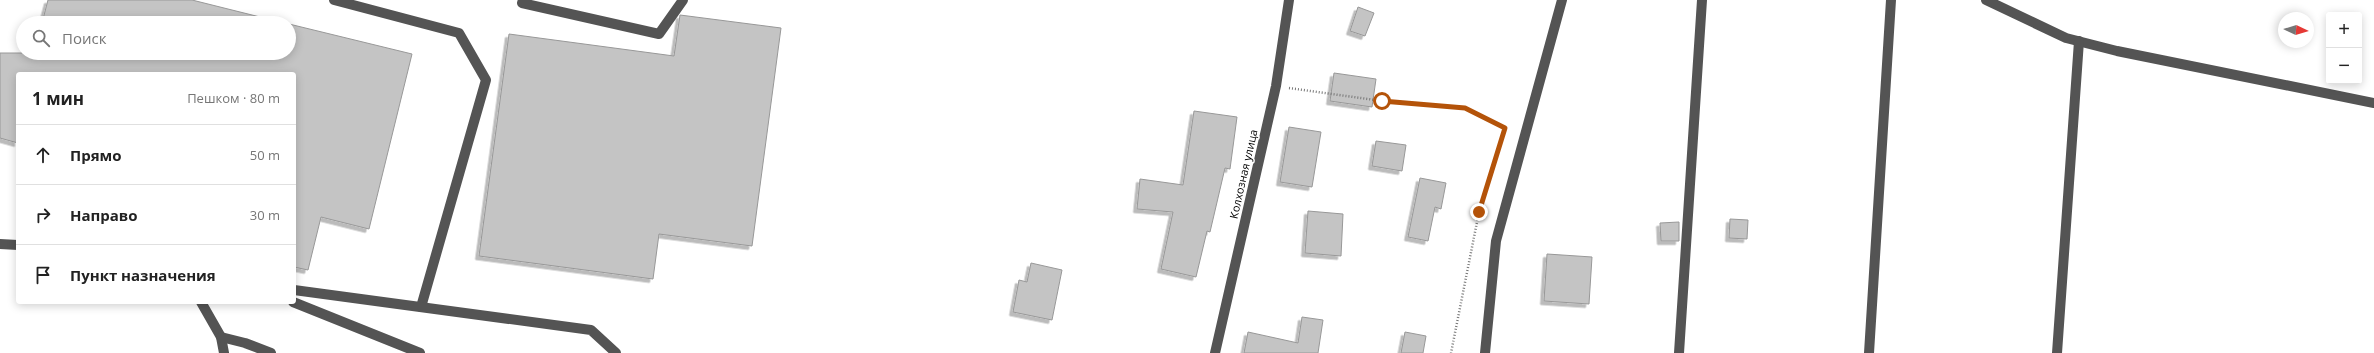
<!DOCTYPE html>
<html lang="ru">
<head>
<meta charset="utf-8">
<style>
	body { margin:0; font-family:"Open Sans",sans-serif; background:#f6f6f6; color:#222 }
	.controls { position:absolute; right:12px; top:12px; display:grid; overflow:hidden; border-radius:4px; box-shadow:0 2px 10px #0003 }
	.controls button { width:36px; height:36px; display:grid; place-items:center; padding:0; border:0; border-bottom:1px solid #e0e0e0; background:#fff; color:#222; font:20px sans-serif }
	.compass { position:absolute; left:2278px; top:12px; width:36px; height:36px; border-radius:50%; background:#fff; box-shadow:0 2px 10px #0003; rotate:94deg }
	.stop { position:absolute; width:12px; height:12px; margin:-9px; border:3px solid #b45309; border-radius:50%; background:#fff }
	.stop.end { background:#b45309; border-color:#fff; box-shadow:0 1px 4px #0008 }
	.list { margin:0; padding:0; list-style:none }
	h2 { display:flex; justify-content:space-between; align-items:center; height:52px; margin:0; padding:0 16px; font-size:17px }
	h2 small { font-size:13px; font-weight:400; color:#767676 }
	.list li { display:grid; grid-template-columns:26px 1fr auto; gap:12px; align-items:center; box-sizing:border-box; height:60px; padding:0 16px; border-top:1px solid #e0e0e0 }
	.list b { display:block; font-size:15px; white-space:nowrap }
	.list em { font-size:13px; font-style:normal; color:#767676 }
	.icon { flex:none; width:22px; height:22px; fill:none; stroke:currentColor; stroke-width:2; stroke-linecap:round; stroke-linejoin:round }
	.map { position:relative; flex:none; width:2374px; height:353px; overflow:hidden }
	.search { position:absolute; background:#fff; box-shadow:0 2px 10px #0003; left:16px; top:16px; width:280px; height:44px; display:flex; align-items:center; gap:10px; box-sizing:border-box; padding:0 14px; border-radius:22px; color:#767676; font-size:15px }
	.panel { position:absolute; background:#fff; box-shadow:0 2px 10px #0003; left:16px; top:72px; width:280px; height:232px; border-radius:4px }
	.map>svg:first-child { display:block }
</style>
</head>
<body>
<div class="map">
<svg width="2374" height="353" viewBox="0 0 2374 353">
	<defs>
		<filter id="shadow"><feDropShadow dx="-3.5" dy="3.5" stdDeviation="0" flood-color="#0004"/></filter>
	</defs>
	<rect width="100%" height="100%" fill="#fff"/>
	<g fill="#c4c4c4" stroke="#989898" filter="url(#shadow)">
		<polygon points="48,0 192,0 264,18 263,23 42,23"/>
		<polygon points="1358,7 1374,13 1365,36 1350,31"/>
		<polygon points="680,15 781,28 752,246 659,234 653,279 479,256 509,34 674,56"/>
		<polygon points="289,24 412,54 369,229 321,217 308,270 294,267 294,74 18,74 18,143 0,138 0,53 289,53"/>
		<polygon points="1334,73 1376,79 1372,107 1330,101"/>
		<polygon points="1194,111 1237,117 1230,169 1225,168 1210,232 1207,231 1196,277 1161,269 1173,212 1137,209 1140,179 1183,185"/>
		<polygon points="1289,127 1321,132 1312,187 1280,182"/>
		<polygon points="1376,141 1406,145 1402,171 1372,166"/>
		<polygon points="1420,178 1446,183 1441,209 1435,207 1428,241 1408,237"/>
		<polygon points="1308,211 1343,214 1341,256 1305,253"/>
		<polygon points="1730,219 1748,220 1747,239 1729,238"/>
		<polygon points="1679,222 1679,241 1661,241 1660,223"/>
		<polygon points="1547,254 1592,257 1589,304 1544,301"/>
		<polygon points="1031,263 1062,270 1052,320 1013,312 1019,280 1027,282"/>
		<polygon points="1302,317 1323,320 1318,353 1244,353 1248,332 1298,343"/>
		<polygon points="1405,332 1426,336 1423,353 1401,353"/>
	</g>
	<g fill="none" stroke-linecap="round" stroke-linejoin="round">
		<polyline stroke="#767676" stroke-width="2.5" stroke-dasharray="1 2" stroke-linecap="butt" points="1289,88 1382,101 1465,108 1505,128 1479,212 1451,353"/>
		<g stroke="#545454" stroke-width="10">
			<polyline points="334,0 459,33 486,80 421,307"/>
			<polyline points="523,0 522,3 659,34 683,0"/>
			<polyline points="1986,0 2066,38 2117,51 2374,103"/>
			<polyline points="0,244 18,245"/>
			<polyline points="294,290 591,330 616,353"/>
			<polyline points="201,302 221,337 224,353"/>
			<polyline points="293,302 420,353"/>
			<polyline points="221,337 245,343 271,353"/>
			<polyline points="1215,353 1276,86 1289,0"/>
			<polyline points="1485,353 1496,241 1562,0"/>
			<polyline points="1679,353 1702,0"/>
			<polyline points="1869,353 1891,0"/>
			<polyline points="2057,353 2079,41"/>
		</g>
	</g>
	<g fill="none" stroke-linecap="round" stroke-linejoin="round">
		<polyline stroke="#b45309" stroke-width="5" points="1382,101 1465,108 1505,128 1479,212"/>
	</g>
	<g text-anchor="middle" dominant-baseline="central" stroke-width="3" stroke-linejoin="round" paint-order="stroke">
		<g font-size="11" fill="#000" stroke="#fff">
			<text transform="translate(1243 174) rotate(-77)">Колхозная улица</text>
		</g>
	</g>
</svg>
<div class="controls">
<button>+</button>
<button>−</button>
</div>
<svg class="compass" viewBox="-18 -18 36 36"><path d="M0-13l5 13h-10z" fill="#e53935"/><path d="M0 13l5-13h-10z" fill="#767676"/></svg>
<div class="stop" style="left:1382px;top:101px"></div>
<div class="stop end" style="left:1479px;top:212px"></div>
<div class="search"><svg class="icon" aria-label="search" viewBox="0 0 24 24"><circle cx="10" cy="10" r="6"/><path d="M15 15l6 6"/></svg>Поиск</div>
<section class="panel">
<h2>1 мин<small>Пешком · 80 m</small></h2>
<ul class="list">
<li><svg class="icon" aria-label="ahead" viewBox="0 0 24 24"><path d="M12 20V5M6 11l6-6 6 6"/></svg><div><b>Прямо</b></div><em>50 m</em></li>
<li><svg class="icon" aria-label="right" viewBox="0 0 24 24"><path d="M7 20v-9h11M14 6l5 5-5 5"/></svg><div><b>Направо</b></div><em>30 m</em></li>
<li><svg class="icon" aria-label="arrive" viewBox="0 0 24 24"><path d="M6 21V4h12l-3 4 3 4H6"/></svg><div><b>Пункт назначения</b></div></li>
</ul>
</section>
</div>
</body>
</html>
